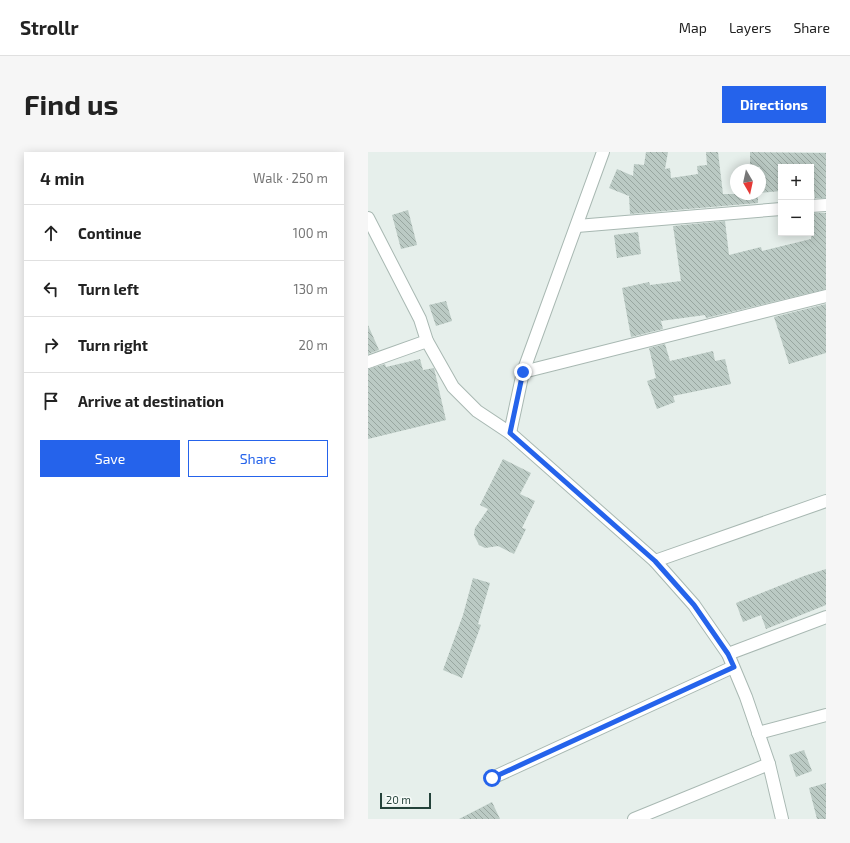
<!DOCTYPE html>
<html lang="en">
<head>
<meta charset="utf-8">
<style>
	body { margin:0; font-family:"Exo 2",sans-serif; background:#f6f6f6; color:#222 }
	.controls { position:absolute; right:12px; top:12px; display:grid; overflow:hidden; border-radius:0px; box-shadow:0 2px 10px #0003 }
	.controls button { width:36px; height:36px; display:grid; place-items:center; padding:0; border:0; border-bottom:1px solid #e0e0e0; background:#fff; color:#222; font:20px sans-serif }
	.compass { position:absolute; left:362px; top:12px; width:36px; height:36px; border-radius:50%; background:#fff; box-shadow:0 2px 10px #0003; rotate:171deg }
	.scale { position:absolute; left:12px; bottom:10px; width:51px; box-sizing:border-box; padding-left:4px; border:2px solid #24423a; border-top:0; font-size:11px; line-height:14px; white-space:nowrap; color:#24423a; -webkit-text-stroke:3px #f7fbf9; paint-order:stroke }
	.stop { position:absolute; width:12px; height:12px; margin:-9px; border:3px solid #2563eb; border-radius:50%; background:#fff }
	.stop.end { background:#2563eb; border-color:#fff; box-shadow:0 1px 4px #0008 }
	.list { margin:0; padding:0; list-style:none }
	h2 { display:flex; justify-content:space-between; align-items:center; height:52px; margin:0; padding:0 16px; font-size:17px }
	h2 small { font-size:13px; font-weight:400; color:#767676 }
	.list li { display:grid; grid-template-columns:26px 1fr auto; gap:12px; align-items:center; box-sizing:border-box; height:56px; padding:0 16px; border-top:1px solid #e0e0e0 }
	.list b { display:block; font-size:15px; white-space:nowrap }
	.list em { font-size:13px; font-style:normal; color:#767676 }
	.actions { display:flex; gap:8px; padding:12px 16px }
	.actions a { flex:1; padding:9px 0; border:1px solid #2563eb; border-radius:0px; text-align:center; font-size:14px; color:#2563eb }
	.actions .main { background:#2563eb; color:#fff }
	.icon { flex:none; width:22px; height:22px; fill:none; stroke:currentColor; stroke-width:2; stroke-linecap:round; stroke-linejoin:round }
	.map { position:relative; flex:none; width:458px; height:667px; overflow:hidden; border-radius:0px }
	header { display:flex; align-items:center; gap:24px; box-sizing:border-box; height:56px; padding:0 20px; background:#fff; border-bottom:1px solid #e0e0e0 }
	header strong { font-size:19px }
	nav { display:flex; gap:22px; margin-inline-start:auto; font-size:14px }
	.intro { display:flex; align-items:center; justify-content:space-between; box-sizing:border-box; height:96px; padding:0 24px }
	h1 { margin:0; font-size:28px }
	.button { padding:10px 18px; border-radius:0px; background:#2563eb; color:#fff; font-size:14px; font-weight:700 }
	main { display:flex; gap:24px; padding:0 24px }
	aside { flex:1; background:#fff; border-radius:0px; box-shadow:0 2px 10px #0003 }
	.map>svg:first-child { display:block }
</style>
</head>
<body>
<header>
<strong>Strollr</strong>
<nav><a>Map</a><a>Layers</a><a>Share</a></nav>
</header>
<div class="intro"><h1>Find us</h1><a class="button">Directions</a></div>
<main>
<aside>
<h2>4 min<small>Walk · 250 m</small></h2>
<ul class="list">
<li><svg class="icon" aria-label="ahead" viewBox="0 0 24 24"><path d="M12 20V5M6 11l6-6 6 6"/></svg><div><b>Continue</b></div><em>100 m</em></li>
<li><svg class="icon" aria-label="left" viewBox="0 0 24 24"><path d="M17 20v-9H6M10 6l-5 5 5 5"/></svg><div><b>Turn left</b></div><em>130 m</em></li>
<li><svg class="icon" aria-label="right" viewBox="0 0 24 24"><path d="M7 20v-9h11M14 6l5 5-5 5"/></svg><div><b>Turn right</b></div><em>20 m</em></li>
<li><svg class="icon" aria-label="arrive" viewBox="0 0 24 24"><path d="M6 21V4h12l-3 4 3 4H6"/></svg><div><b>Arrive at destination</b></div></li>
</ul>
<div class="actions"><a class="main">Save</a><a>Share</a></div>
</aside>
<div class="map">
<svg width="458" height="667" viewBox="0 0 458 667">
	<defs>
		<pattern id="building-back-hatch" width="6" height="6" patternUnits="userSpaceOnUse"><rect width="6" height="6" fill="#bbcac4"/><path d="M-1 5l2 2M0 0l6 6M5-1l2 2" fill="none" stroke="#98a6a0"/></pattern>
	</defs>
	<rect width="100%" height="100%" fill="#e6efeb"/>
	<g fill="url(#building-back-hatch)">
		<polygon points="278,0 300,0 297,17 302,16 303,26 330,22 329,14 339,13 338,0 350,0 355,42 390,42 390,51 262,62 261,44 241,36 249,17 265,24 266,12 276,13"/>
		<polygon points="382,0 458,1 458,46 447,46 443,15 413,15 413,39 392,41 392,15 382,15"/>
		<polygon points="40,58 49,93 33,97 24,63"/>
		<polygon points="443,61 458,61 458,137 338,166 337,163 293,169 295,177 263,185 254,136 281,130 282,133 313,129 305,74 357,69 361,103 393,95 394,99 443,87"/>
		<polygon points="270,80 273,102 249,106 246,83"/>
		<polygon points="78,149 84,169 68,174 61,153"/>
		<polygon points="458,152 458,201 421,212 406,165"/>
		<polygon points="0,173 11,198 0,202"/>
		<polygon points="297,192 302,209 345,199 347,209 357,207 363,232 305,244 307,250 289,257 279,229 288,226 281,196"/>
		<polygon points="52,207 55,218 66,216 78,268 0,287 0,217 17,212 18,215"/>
		<polygon points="135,307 163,321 152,342 167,349 154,376 158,377 146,402 130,394 117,396 111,393 106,383 107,376 120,357 112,353"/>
		<polygon points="458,417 458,453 398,477 393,463 375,470 368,451 436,424"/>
		<polygon points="105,426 122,431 110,472 113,473 94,526 75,518 95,463"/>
		<polygon points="436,598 444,619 428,625 421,603"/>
		<polygon points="458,631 458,667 449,667 441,636"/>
		<polygon points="124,650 132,667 91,667"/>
	</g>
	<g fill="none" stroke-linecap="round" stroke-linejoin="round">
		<defs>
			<g id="minor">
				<polyline points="443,54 458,53"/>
				<polyline points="0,66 52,167 59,189 85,235 109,259 142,281 287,409 326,453 360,502 378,545 401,612 414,667"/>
				<polyline points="209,74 413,57"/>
				<polyline points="0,210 59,189"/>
				<polyline points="155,220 458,144"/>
				<polyline points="142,281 155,220 235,0"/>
				<polyline points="287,409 458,349"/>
				<polyline points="360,502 458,465"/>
				<polyline points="390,581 458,563"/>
				<polyline points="124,626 365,515"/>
				<polyline points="266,667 401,612"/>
			</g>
		</defs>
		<use href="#minor" stroke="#a8b8b2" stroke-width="14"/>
		<use href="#minor" stroke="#fff" stroke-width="12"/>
	</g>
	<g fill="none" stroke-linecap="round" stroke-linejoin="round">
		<polyline stroke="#2563eb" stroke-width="5" points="124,626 366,515 360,502 326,453 287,409 142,281 155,220"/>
	</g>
</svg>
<div class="controls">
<button>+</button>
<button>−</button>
</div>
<svg class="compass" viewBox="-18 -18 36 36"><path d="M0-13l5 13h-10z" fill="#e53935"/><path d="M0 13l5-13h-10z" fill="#767676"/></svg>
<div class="scale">20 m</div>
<div class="stop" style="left:124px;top:626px"></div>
<div class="stop end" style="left:155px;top:220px"></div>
</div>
</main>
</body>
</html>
